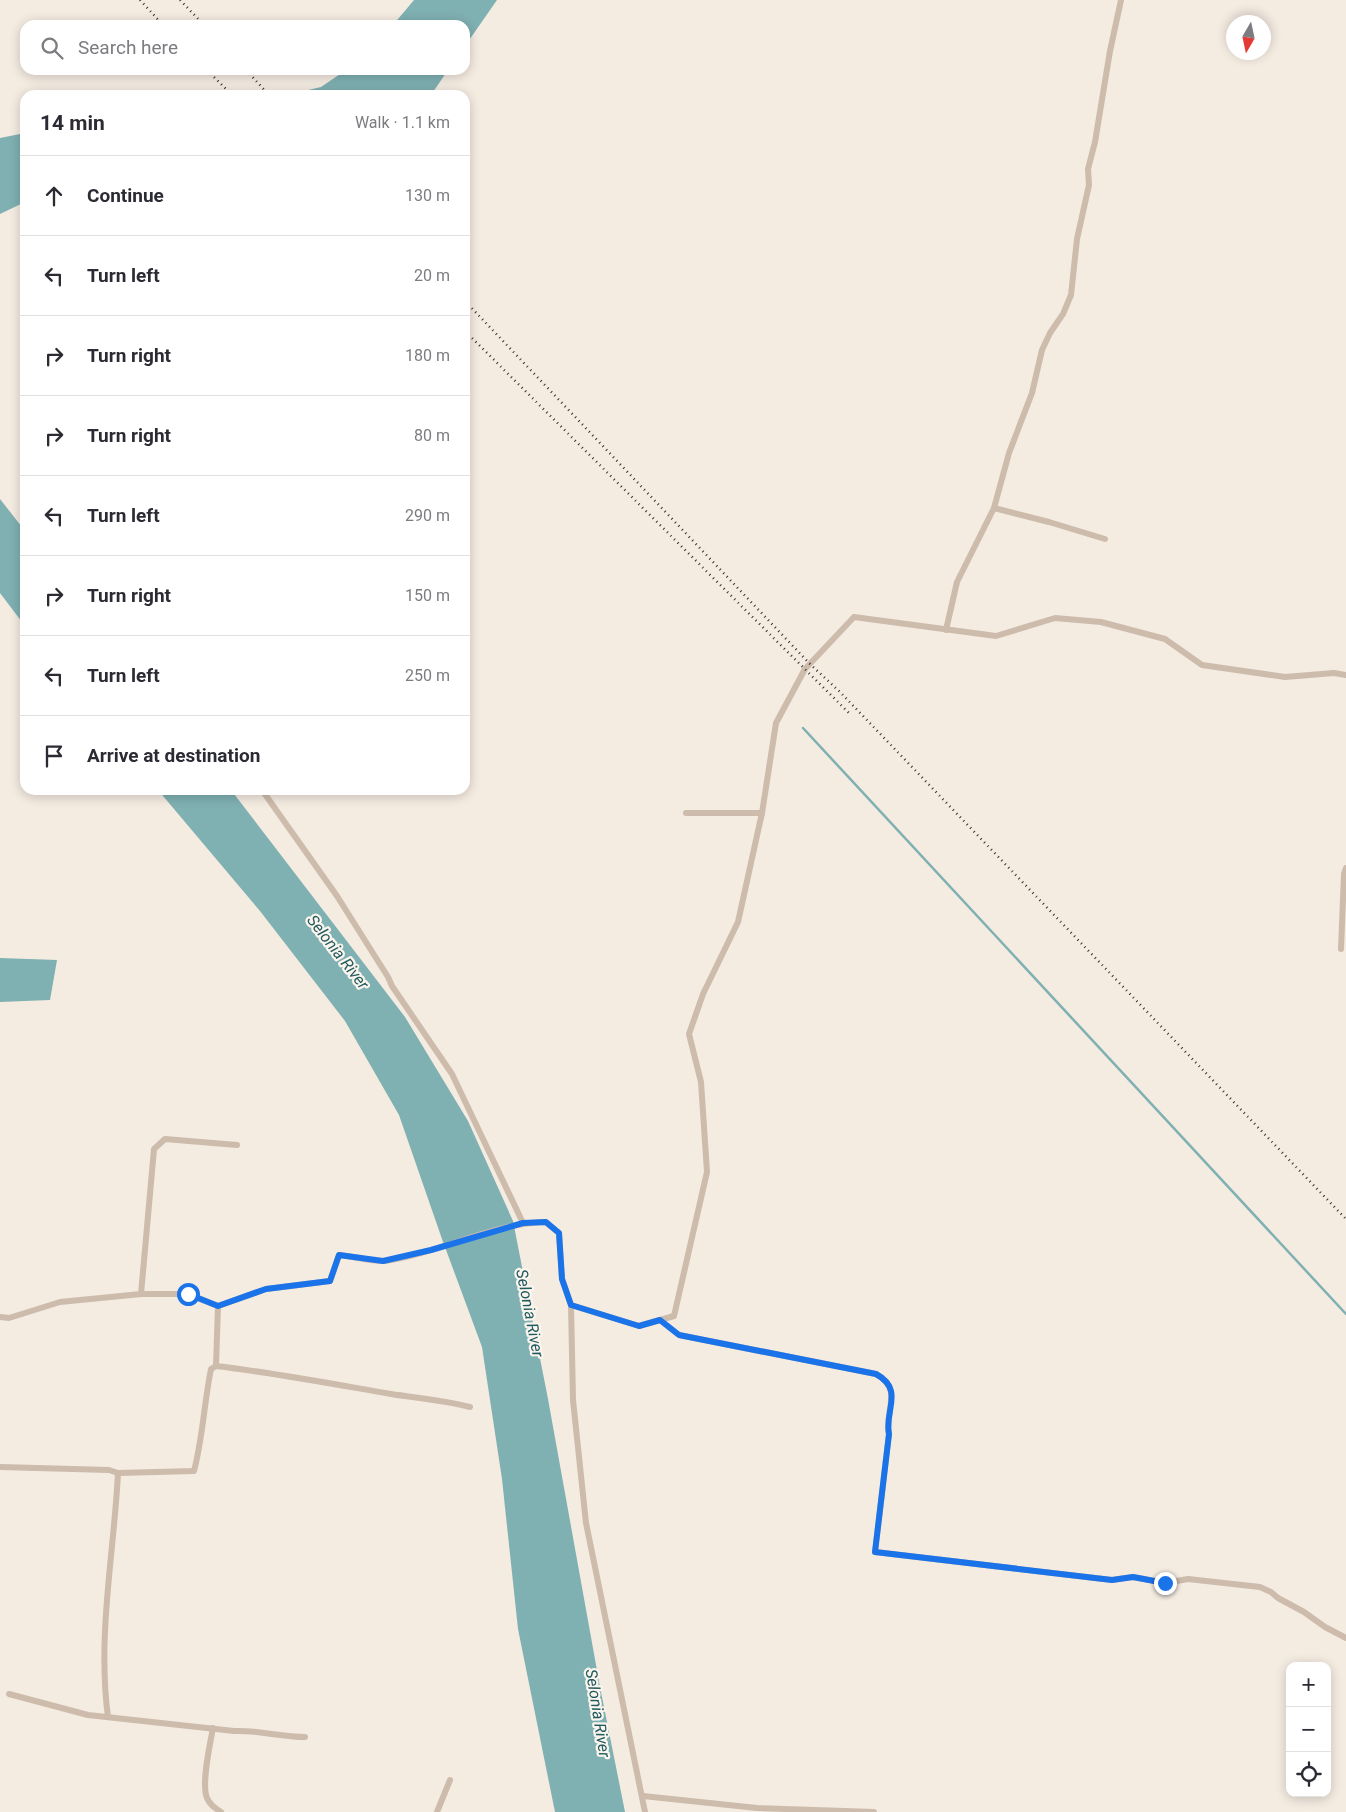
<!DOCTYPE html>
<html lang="en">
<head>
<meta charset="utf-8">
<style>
	body { margin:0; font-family:Roboto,sans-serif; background:#f7f7f7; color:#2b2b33 }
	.controls { position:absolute; right:15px; bottom:15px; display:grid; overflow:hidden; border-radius:10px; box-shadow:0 2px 12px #0003 }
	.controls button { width:45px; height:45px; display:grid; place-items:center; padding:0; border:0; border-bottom:1px solid #e1e1e2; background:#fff; color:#2b2b33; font:25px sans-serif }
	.compass { position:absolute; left:1226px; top:15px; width:45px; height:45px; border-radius:50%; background:#fff; box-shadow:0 2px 12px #0003; rotate:189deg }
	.stop { position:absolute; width:15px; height:15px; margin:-11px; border:4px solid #1a73e8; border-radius:50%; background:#fff }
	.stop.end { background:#1a73e8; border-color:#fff; box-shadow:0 1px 5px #0008 }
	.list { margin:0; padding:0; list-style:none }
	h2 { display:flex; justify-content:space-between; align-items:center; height:65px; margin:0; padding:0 20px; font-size:21px }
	h2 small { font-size:16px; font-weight:400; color:#7c7c81 }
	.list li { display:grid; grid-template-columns:32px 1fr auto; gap:15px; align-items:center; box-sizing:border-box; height:80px; padding:0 20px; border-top:1px solid #e1e1e2 }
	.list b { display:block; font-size:19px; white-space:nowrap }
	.list em { font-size:16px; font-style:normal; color:#7c7c81 }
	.icon { flex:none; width:28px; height:28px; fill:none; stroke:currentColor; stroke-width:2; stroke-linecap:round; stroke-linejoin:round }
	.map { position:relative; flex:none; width:1346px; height:1812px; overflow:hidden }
	.search { position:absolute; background:#fff; box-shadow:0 2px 12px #0003; left:20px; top:20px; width:450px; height:55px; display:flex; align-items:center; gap:12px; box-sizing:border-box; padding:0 18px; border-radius:15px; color:#7c7c81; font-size:19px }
	.panel { position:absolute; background:#fff; box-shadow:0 2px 12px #0003; left:20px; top:90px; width:450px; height:705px; border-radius:15px }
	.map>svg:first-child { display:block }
</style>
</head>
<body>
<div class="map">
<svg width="1346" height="1812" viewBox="0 0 1346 1812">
	<rect width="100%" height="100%" fill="#f4ebe1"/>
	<g fill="#7fb0b2">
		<polygon points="414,0 497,0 465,46 465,25 393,25"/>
		<polygon points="346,70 448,70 431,95 287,95 321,87"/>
		<polygon points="25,133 25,202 0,214 0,138"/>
		<polygon points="0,499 25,531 25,626 0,593"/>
		<polygon points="158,790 231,790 405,1017 468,1121 513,1221 548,1399 600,1687 625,1812 555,1812 518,1629 502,1479 482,1347 442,1239 399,1115 345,1021 260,911"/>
		<polygon points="0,958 57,960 50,1000 0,1002"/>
	</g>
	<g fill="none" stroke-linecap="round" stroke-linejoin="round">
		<polyline stroke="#7fb0b2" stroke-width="2.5" points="803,728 1346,1314"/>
		<g stroke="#cdbbac" stroke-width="6">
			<polyline points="994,508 1049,522 1105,539"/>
			<polyline points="946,630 957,582 994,508 1009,453 1032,393 1042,350 1050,333 1063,314 1071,295 1077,239 1089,185 1088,169 1095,142 1110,51 1121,0"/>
			<polyline points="262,790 337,896 388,977 392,986 452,1074 523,1223"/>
			<polyline points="686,813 762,813"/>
			<polyline points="1341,949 1344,874 1346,868"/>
			<polyline points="141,1294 154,1149 165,1139 237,1145"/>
			<polyline points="571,1305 573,1400 586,1523 645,1812"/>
			<path d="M0,1317L9,1318L60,1302L141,1294H188L218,1306L266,1289L330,1281L339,1255C352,1256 373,1262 385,1261C440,1253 490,1224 545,1222L559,1233L562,1279L571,1305L639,1326L674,1316L707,1172L701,1082L689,1034L703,994L738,922L762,813L776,723L805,669L854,617L996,636L1055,618L1101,622L1165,639L1202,665L1285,677L1334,673L1346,675"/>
			<path d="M660,1320L679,1335L876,1374C904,1389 884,1411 889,1434L875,1552L1112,1580L1133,1577L1165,1583L1188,1579L1260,1587L1271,1592L1278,1598L1304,1612L1325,1627L1346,1638"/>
			<polyline points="216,1366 218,1306"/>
			<path d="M0,1467L109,1470L118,1473L194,1471C203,1437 204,1403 211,1369L216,1366C275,1373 333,1384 391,1394C417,1398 444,1400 470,1407"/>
			<path d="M9,1694L88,1715L234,1731C258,1730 281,1737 305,1737"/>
			<path d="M108,1717C97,1635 114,1554 118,1473"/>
			<path d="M213,1728C210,1744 201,1784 207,1798C210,1805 215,1808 221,1812"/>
			<polyline points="643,1796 757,1808 874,1812"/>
			<polyline points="437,1812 450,1780"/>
		</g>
		<g stroke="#3b302b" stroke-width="2.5" stroke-dasharray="1 4" stroke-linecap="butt">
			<polyline points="140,0 163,25"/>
			<polyline points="180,0 204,25"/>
			<polyline points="207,70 232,95"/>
			<polyline points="246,70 269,95"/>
			<polyline points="465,301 810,664 840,692 1346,1219"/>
			<polyline points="465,331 850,714"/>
		</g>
	</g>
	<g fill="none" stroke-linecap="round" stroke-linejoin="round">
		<path stroke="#1a73e8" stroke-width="6" d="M188,1294L218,1306L266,1289L330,1281L339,1255L383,1261L431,1250L523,1223L546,1222L559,1233L562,1279L571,1305L639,1326L660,1320L679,1335L876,1374C905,1390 884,1411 889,1434L875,1552L1112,1580L1133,1577L1165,1583"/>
	</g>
	<g text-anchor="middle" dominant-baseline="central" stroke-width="4.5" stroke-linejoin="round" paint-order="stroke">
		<g font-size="16" font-style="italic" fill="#1f5a5e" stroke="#fbf5ee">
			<text transform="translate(338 952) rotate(52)">Selonia River</text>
			<text transform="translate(530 1313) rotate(79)">Selonia River</text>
			<text transform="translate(598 1713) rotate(81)">Selonia River</text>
		</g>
	</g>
</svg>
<div class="controls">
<button>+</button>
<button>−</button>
<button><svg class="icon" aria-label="locate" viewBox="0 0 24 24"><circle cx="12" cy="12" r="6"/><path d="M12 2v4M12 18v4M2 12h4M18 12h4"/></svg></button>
</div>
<svg class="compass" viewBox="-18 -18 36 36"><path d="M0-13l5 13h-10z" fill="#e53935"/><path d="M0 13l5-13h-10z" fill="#7c7c81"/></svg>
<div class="stop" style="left:188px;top:1294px"></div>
<div class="stop end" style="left:1165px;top:1583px"></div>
<div class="search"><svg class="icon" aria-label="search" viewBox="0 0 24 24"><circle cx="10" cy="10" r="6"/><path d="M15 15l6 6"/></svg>Search here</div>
<section class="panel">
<h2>14 min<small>Walk · 1.1 km</small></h2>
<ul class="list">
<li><svg class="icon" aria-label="ahead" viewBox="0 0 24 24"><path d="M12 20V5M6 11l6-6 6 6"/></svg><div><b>Continue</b></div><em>130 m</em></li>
<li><svg class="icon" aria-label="left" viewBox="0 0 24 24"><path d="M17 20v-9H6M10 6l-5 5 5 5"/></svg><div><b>Turn left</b></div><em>20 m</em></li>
<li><svg class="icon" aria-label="right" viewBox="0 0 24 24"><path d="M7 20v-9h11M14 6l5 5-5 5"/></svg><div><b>Turn right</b></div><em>180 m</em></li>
<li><svg class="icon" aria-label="right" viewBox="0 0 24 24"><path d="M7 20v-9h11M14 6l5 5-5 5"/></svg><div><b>Turn right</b></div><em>80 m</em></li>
<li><svg class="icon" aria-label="left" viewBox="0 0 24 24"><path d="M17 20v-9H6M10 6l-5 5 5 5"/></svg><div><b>Turn left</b></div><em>290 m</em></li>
<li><svg class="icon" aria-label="right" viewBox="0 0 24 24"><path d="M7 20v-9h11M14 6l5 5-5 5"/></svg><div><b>Turn right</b></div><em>150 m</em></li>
<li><svg class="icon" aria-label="left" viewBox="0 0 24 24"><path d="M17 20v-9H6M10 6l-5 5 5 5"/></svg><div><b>Turn left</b></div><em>250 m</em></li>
<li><svg class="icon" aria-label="arrive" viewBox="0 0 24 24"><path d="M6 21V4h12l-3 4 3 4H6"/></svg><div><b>Arrive at destination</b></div></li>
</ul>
</section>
</div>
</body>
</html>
